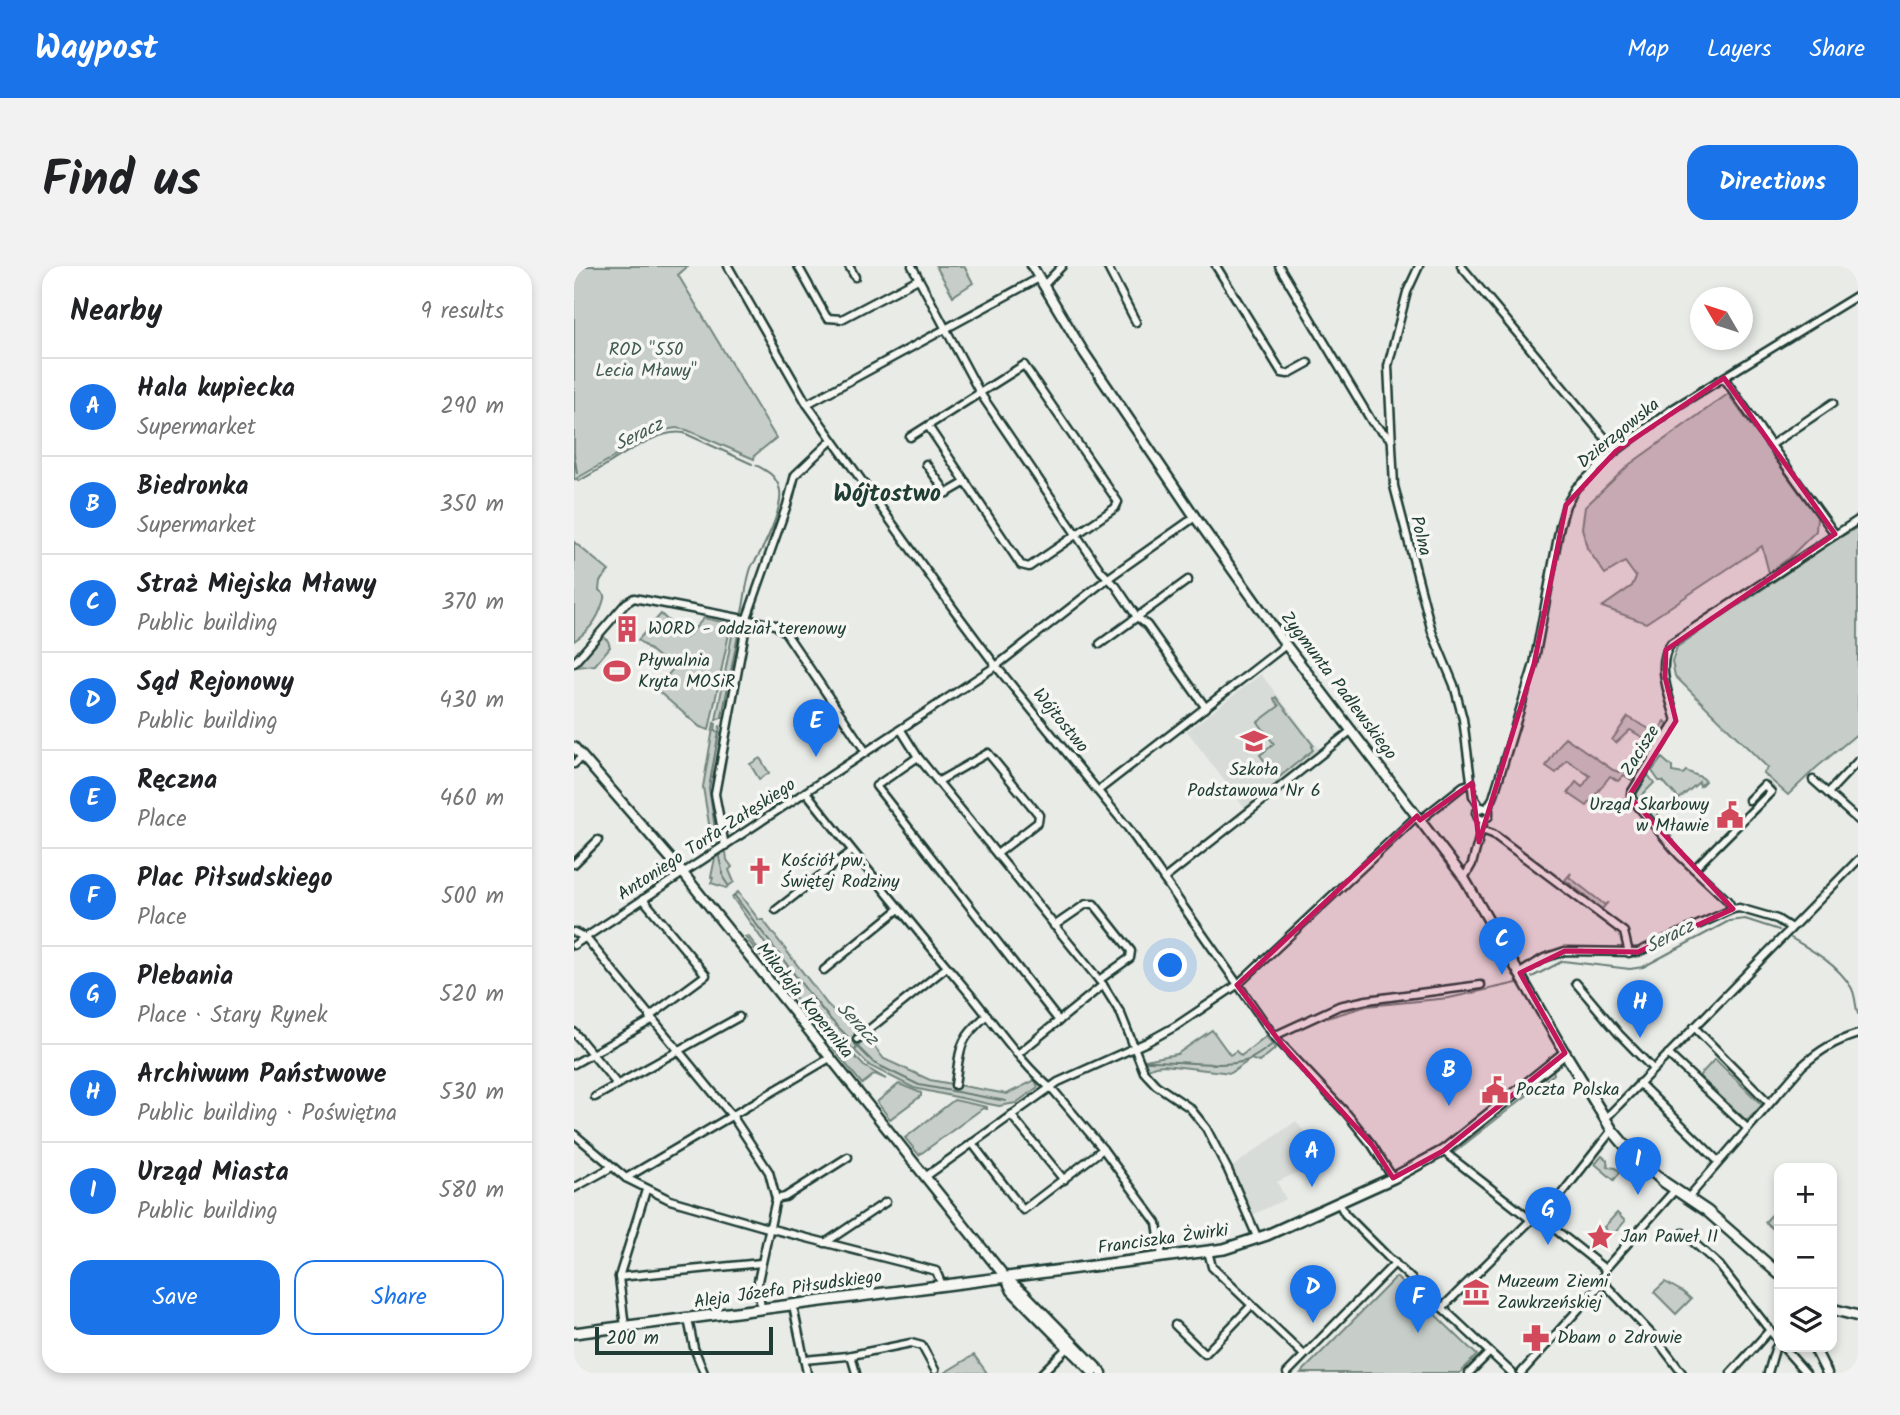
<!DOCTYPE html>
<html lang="en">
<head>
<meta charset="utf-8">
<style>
	body { margin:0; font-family:Kalam,sans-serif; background:#f2f2f2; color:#202124 }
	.controls { position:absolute; right:21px; bottom:21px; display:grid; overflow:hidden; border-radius:14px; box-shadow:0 4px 10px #0003 }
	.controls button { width:63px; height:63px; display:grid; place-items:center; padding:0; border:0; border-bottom:2px solid #e0e0e0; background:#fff; color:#202124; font:35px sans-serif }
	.compass { position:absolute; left:1116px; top:21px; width:63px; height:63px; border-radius:50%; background:#fff; box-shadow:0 4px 10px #0003; rotate:309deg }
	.scale { position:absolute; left:21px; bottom:18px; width:178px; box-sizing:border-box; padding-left:7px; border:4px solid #1f3d34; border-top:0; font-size:19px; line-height:24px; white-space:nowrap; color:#1f3d34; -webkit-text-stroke:5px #f6f6f2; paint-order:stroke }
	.you { position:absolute; left:597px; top:700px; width:24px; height:24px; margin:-18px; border:5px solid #fff; border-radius:50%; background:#1a73e8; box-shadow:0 0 0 10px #1a73e833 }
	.badge { display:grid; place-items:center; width:46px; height:46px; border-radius:50%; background:#1a73e8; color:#fff; font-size:23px; font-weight:700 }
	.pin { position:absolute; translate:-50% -58px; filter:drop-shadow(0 2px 4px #0008) }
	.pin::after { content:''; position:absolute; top:37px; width:24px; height:21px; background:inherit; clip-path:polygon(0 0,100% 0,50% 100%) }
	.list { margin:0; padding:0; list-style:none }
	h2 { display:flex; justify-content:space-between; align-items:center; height:91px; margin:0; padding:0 28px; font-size:30px }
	h2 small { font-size:23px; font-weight:400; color:#757577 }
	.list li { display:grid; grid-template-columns:46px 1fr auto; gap:21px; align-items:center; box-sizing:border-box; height:98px; padding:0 28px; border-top:2px solid #e0e0e0 }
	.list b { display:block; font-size:26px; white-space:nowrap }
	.list p { margin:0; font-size:23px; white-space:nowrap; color:#757577 }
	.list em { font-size:23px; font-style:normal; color:#757577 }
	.actions { display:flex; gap:14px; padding:21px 28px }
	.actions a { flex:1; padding:16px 0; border:2px solid #1a73e8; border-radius:21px; text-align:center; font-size:24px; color:#1a73e8 }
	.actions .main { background:#1a73e8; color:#fff }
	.icon { flex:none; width:38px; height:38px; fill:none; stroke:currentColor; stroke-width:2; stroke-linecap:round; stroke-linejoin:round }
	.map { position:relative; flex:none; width:1284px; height:1107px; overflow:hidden; border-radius:21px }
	header { display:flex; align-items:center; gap:42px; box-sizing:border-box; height:98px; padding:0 35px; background:#1a73e8; color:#fff }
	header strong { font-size:33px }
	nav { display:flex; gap:38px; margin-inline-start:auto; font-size:24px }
	.intro { display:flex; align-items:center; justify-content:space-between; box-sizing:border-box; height:168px; padding:0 42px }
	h1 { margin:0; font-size:49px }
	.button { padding:18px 32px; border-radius:21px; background:#1a73e8; color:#fff; font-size:24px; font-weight:700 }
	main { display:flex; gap:42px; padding:0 42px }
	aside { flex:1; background:#fff; border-radius:21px; box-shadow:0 4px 10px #0003 }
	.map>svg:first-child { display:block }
</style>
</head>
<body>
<header>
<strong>Waypost</strong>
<nav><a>Map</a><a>Layers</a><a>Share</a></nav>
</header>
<div class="intro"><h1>Find us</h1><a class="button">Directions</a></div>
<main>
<aside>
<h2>Nearby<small>9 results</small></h2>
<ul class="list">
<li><span class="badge">A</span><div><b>Hala kupiecka</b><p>Supermarket</p></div><em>290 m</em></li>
<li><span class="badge">B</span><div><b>Biedronka</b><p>Supermarket</p></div><em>350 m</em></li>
<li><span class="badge">C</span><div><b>Straż Miejska Mławy</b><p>Public building</p></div><em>370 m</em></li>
<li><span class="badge">D</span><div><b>Sąd Rejonowy</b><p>Public building</p></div><em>430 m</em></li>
<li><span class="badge">E</span><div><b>Ręczna</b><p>Place</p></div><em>460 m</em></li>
<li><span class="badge">F</span><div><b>Plac Piłsudskiego</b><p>Place</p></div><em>500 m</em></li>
<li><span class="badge">G</span><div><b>Plebania</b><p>Place · Stary Rynek</p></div><em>520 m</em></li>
<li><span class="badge">H</span><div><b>Archiwum Państwowe</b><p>Public building · Poświętna</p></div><em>530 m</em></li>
<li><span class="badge">I</span><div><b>Urząd Miasta</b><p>Public building</p></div><em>580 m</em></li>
</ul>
<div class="actions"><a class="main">Save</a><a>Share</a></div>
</aside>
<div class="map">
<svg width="1284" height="1107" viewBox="0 0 1284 1107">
	<rect width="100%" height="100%" fill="#e9ebe7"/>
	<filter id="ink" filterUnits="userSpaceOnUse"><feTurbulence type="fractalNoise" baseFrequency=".0143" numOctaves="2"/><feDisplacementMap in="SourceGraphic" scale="14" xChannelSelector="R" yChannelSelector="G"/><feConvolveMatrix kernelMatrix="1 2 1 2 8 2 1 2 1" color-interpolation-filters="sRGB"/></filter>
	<g filter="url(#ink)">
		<g fill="#d8dcd8">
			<polygon points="687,408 746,485 672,544 613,465"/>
			<polygon points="722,855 731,867 725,872 740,899 703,916 712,933 674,951 654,904"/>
		</g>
		<g fill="#c7cec9" stroke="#73867e" stroke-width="2">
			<polygon points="0,0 114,0 104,9 202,172 181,189 180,193 113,164 102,162 85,165 0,214"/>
			<polygon points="362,0 390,0 399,17 379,30"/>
			<polygon points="1154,128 1243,251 1242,265 1215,292 1195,307 1188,280 1072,357 1028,341 1058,320 1062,311 1051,296 1031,308 1013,282 1008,262 1011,241 1056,198"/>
			<polygon points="1284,261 1284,467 1242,502 1214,529 1189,507 1194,502 1101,410 1098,395 1103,381 1260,275"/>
			<path d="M0,276L35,305L26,315L25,324L31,329C26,350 18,363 0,375Z"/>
			<polygon points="87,348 112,372 130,352 157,358 135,464 126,461 85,426 84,421 99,403 64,374"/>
			<polygon points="160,359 171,360 152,454 149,451 142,454"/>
			<polygon points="29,370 34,375 36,381 21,399 2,401"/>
			<polygon points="702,431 739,479 737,481 739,484 704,512 686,489 700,478 684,456 705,440 700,433"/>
			<polygon points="1054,451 1084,468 1091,455 1095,459 1082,479 1056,464 1042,477 1038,474"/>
			<polygon points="140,457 142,458 141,465 149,467 141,521 147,577 139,582 129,521"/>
			<polygon points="991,471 1039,504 1045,506 1049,500 1058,505 1073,483 1077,486 1059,515 1050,509 1044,515 1036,510 1013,540 994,527 1002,516 1008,521 1016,510 993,494 982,507 972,500"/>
			<polygon points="186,492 195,507 185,513 176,498"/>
			<polygon points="1088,492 1098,501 1098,506 1109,508 1112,505 1129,512 1131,515 1126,520 1125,516 1105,533 1089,515 1085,515 1078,505"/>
			<polygon points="1074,509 1080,517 1068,529 1100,567 1095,572 1061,531"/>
			<polygon points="152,585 153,594 158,601 155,604 160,616 152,622 137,617 139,612 137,611 141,592"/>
			<polygon points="997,607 995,611 1031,639 1034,636 1028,643 991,614"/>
			<polygon points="164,626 185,654 189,654 253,738 265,750 267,749 272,754 274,753 284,764 280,769 285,775 289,773 280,784 263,767 255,774 171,671 174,670 193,695 200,690 158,631"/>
			<polygon points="638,764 656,789 662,785 667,790 692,770 702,782 685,796 677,793 657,807 590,799 581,800 574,803 571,794 603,788"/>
			<polygon points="292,770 310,793 356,814 433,828 461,814 464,821 442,837 425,840 415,838 340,822 296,800 281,785"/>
			<polygon points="263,777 269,778 290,800 312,813 301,808 288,818 258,781"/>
			<polygon points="1141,793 1188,839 1173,855 1125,810"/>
			<polygon points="979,803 980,808 878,888 879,883"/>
			<polygon points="325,818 347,827 347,830 316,853 303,836"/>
			<polygon points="380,834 413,841 413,843 409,842 345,889 331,872"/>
			<polygon points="1028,890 1033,894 1034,901 1042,902 1046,906 1040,914 1021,898"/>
			<polygon points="1205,941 1205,968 1191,956"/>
			<polygon points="1043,947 1051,955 1040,968 1035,969 1030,961"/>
			<polygon points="822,1011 903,1089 886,1107 727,1107"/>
			<polygon points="1091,1016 1109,1026 1117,1033 1102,1048 1080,1026"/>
			<polygon points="400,1089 413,1107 370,1107"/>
		</g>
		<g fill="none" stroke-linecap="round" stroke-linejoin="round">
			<g stroke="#687c75" stroke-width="2">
				<polyline points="0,188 3,207"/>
				<path d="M4,215C31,203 80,161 110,167L178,198"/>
				<path d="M168,346C171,335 173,306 179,298C189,284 212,238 205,221C201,209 193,205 182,199"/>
				<polyline points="148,451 165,364"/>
				<polyline points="143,576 135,522 146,460"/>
				<polyline points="145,591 150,613 154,619"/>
				<polyline points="160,629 233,725 257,754 300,797 345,819 432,835"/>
				<path d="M1217,672C1239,685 1263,698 1277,721C1282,729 1281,740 1284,748"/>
				<polyline points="958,711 989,695 1056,703 1069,701 1155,655 1171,653 1205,664"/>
				<polyline points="749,753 793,740 875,732 943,717"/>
				<path d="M571,795C598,794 648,802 671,795C681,792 690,784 699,778"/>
			</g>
			<defs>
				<g id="minor">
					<polyline points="154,0 233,138 381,345 422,400 554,562 700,770 773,848 798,879 819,912"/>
					<polyline points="224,0 253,52 268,53 344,13"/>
					<polyline points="275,0 281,11"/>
					<polyline points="338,0 406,127 527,305 542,320 563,351 573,359 632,442"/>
					<polyline points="533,0 562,56"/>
					<polyline points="642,0 708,107 714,108 734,97"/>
					<polyline points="705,0 798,156 817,173"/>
					<polyline points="845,0 833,26 814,100 820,220 858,366 880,419 889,453 899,530 906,541"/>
					<polyline points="887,0 1042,185"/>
					<polyline points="470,19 488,0"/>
					<polyline points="1150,112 1197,179 1259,137"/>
					<polyline points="233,138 465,12"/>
					<polyline points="336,171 450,99 544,236 541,242 455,301 447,299 354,160"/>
					<polyline points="1197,179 1261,268"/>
					<polyline points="352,198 373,227 392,216"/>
					<polyline points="526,378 614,314"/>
					<polyline points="0,397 52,337 60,332 201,359 211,366 292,486"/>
					<polyline points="327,464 344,491 529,719 547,748 570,806 582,819 616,842 632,862 654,904 684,973"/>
					<polyline points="344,491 302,520 485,755"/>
					<polyline points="0,498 8,491"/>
					<polyline points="1239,514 1284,554"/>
					<polyline points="365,515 414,487 465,549 464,556 423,588"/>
					<polyline points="525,524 712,379"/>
					<path d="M232,526C287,596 343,665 400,733C425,764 450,801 480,825L529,883L583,957L588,991"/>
					<polyline points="1254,527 1284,495"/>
					<polyline points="913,542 919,532 960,398 986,260 992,239 1002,222 1042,185 1100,142 1284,29"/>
					<polyline points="846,554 889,520 898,517"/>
					<polyline points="908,564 919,568 1050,666 1055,687"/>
					<polyline points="151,580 141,528 174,349 213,239 221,209 258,174"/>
					<polyline points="0,598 24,574"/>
					<polyline points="1120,603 1197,526 1190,519 1175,534"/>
					<polyline points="890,612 898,598 910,554 915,550 915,544 908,541 902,547 904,552 910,554"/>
					<polyline points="590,613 778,464"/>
					<polyline points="69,633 132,709 75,751"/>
					<path d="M1159,643L1153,634L1105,589L1057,532V527L1102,455C1096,432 1081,399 1097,377L1284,254"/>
					<polyline points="202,644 278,585"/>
					<polyline points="480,660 512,638 520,638 557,685 556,692 525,714"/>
					<polyline points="0,666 12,672 159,851 195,906 202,933 184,1015 187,1044"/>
					<polyline points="0,679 422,400 533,313 621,251"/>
					<polyline points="250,704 325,643"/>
					<polyline points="946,707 970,692 991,685 1064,686 1159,643 1165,642 1203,653 1217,662"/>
					<polyline points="1002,717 1045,768 1079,803"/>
					<polyline points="1120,761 1195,837"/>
					<polyline points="0,766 43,818"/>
					<polyline points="700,770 765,740 793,734 907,719"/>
					<polyline points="283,773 373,701"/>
					<polyline points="445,787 529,719"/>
					<polyline points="1094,788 1173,862"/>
					<polyline points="0,798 78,754"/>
					<polyline points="1065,817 1144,895"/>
					<path d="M381,819C387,780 383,776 413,749"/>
					<polyline points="21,831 165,751"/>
					<polyline points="437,849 490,914"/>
					<polyline points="1031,853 1284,594"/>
					<polyline points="0,868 52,912 96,934 194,962 362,1005 368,1019"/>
					<polyline points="398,877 449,944 529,883"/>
					<polyline points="869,885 957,954"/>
					<polyline points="351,911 484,816 573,776 602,760 663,719 843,550"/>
					<polyline points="52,912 256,792"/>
					<polyline points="0,922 38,901"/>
					<path d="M1114,932L1228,800C1246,784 1261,775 1284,768"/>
					<polyline points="202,933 211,931 274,891"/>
					<polyline points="765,937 771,948 813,990 938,1107"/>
					<polyline points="968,953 1038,864"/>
					<polyline points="968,953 1031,1003"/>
					<polyline points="1109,967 1145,999 1205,1076"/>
					<polyline points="251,977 312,936"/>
					<polyline points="634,985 638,1001 730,1089"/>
					<polyline points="1031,1003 1101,924"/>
					<polyline points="45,1011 187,997"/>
					<polyline points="1029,1016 1083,1074 1108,1107"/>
					<polyline points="219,1040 233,1107"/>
					<polyline points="868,1042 957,954 968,953"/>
					<polyline points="114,1053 120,1082 130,1107"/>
					<polyline points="601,1059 631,1088 677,1040"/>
					<polyline points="51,1061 45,1011 72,924"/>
					<polyline points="1209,1081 1232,1107"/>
					<polyline points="277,1090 282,1107"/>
					<polyline points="230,1094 273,1090 337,1077 348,1080 361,1104"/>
					<polyline points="468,1107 496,1079"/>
					<polyline points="713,1107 821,997"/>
					<polyline points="895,1107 915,1087"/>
					<polyline points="947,1107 1029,1016 1031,1003"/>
					<polyline points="1157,1107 1196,1064"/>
					<polyline points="1194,1107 1201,1083 1205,1077"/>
				</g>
				<g id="tertiary">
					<polyline points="458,0 509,85 621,251 712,379 890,612 991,787"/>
					<polyline points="0,481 109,607 432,1012 438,1025 519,1107"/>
					<polyline points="434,1014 449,1026 528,1107"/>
					<polyline points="1240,1081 1253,1107"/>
				</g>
				<g id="secondary">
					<polyline points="1258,1043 1284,1050"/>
					<polyline points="0,1067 650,983 693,969 819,912 869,885 991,787 1038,864 1054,883 1090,916 1133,945 1205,1008"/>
				</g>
			</defs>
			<use href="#minor" stroke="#1f3d34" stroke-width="11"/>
			<use href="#tertiary" stroke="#1f3d34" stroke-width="13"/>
			<use href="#secondary" stroke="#1f3d34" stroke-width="14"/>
			<use href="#minor" stroke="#f6f6f2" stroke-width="6"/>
			<use href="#tertiary" stroke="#f6f6f2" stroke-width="8"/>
			<use href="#secondary" stroke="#f6f6f2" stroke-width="9"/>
		</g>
	</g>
	<path fill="#c2185b" fill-opacity="0.2" stroke="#c2185b" stroke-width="5" stroke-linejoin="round" d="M1150,112L1261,268L1092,384L1091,411L1102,455L1055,530L1159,643L1064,686L991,685L946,707L991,787L869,885L819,912L798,879L709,780L663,719L843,550L846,554L898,517L905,576L960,398L992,239L1042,185Z"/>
	<defs>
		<symbol id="building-bare" viewBox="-9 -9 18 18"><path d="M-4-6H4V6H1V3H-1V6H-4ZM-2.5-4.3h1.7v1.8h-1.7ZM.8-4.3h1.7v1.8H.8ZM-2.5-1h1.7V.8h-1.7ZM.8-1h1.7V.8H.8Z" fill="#d1495b" stroke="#f6f6f2" stroke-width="2.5" paint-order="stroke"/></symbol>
		<symbol id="stadium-bare" viewBox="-9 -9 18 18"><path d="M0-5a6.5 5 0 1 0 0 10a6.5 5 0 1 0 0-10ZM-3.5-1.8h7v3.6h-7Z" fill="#d1495b" stroke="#f6f6f2" stroke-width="2.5" paint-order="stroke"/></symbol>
		<symbol id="school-bare" viewBox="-9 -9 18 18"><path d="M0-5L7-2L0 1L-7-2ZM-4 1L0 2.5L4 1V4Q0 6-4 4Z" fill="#d1495b" stroke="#f6f6f2" stroke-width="2.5" paint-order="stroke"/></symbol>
		<symbol id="civic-bare" viewBox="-9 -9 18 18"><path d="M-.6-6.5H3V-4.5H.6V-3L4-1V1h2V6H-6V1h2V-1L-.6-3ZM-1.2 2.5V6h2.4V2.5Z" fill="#d1495b" stroke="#f6f6f2" stroke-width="2.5" paint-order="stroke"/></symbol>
		<symbol id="church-bare" viewBox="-9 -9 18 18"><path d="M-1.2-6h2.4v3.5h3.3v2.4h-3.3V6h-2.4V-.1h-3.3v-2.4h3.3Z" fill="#d1495b" stroke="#f6f6f2" stroke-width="2.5" paint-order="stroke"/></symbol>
		<symbol id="sight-bare" viewBox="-9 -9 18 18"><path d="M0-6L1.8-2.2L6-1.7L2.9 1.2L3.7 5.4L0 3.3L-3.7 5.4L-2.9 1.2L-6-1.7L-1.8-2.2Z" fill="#d1495b" stroke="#f6f6f2" stroke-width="2.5" paint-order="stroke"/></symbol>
		<symbol id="museum-bare" viewBox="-9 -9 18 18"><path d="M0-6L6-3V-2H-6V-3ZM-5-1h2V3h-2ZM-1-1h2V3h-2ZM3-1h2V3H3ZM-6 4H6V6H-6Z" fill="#d1495b" stroke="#f6f6f2" stroke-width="2.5" paint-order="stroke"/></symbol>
		<symbol id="pharmacy-bare" viewBox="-9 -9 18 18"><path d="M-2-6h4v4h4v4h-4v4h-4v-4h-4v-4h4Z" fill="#d1495b" stroke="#f6f6f2" stroke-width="2.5" paint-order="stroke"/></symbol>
	</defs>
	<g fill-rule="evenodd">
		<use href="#building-bare" x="34" y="344" width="38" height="38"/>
		<use href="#stadium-bare" x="24" y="386" width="38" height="38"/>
		<use href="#school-bare" x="661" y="456" width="38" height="38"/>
		<use href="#civic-bare" x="1137" y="530" width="38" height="38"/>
		<use href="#church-bare" x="167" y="586" width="38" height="38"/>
		<use href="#civic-bare" x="902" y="805" width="38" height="38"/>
		<use href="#sight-bare" x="1007" y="952" width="38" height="38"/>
		<use href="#museum-bare" x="883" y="1007" width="38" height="38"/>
		<use href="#pharmacy-bare" x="943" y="1053" width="38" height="38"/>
	</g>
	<g text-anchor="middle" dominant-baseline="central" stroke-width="7" stroke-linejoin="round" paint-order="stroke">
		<g font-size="18" fill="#415a52" stroke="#f6f6f2">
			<text x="72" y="84">ROD "550<tspan x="72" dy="21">Lecia Mławy"</tspan></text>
		</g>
		<g font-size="18" fill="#1f3d34" stroke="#f6f6f2">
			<text transform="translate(1045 168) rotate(-39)">Dzierzgowska</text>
			<text transform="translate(846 270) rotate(76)">Polna</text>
			<text transform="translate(764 420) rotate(53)">Zygmunta Padlewskiego</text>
			<text transform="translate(486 455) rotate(51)">Wójtostwo</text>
			<text transform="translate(1067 485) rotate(-58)">Zacisze</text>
			<text transform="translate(133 574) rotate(-33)">Antoniego Torfa-Załęskiego</text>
			<text transform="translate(230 735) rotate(51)">Mikołaja Kopernika</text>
			<text transform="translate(589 974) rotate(-8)">Franciszka Żwirki</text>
			<text transform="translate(214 1024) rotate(-8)">Aleja Józefa Piłsudskiego</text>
		</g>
		<g font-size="18" fill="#1f3d34" stroke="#f6f6f2" text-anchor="start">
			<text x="74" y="363">WORD - oddział terenowy</text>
			<text x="64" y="395">Pływalnia<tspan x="64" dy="21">Kryta MOSiR</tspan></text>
			<text x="680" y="504" text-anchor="middle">Szkoła<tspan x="680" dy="21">Podstawowa Nr 6</tspan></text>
			<text x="1135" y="539" text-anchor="end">Urząd Skarbowy<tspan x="1135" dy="21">w Mławie</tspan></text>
			<text x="207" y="595">Kościół pw.<tspan x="207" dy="21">Świętej Rodziny</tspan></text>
			<text x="942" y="824">Poczta Polska</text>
			<text x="1047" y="971">Jan Paweł II</text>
			<text x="923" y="1016">Muzeum Ziemi<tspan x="923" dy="21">Zawkrzeńskiej</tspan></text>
			<text x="983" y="1072">Dbam o Zdrowie</text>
		</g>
		<g font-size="19" font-style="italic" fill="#445c54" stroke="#f6f6f2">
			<text transform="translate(65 169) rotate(-26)">Seracz</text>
			<text transform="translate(1096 671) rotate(-27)">Seracz</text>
			<text transform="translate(283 758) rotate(47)">Seracz</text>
		</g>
		<g font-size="24" font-weight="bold" fill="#1f3d34" stroke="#f6f6f2">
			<text x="313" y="228">Wójtostwo</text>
		</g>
	</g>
</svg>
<div class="controls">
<button>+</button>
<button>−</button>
<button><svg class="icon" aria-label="layers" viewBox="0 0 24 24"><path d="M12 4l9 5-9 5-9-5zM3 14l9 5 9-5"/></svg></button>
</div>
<svg class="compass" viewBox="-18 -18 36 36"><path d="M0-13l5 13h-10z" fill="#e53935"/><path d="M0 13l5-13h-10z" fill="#757577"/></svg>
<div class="scale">200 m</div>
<div class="you"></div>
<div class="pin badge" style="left:738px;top:921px">A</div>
<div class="pin badge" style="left:875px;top:840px">B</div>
<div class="pin badge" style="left:928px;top:709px">C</div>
<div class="pin badge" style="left:739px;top:1057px">D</div>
<div class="pin badge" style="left:242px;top:491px">E</div>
<div class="pin badge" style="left:844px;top:1067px">F</div>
<div class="pin badge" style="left:974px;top:979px">G</div>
<div class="pin badge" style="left:1066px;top:772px">H</div>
<div class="pin badge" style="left:1064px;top:929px">I</div>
</div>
</main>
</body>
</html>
